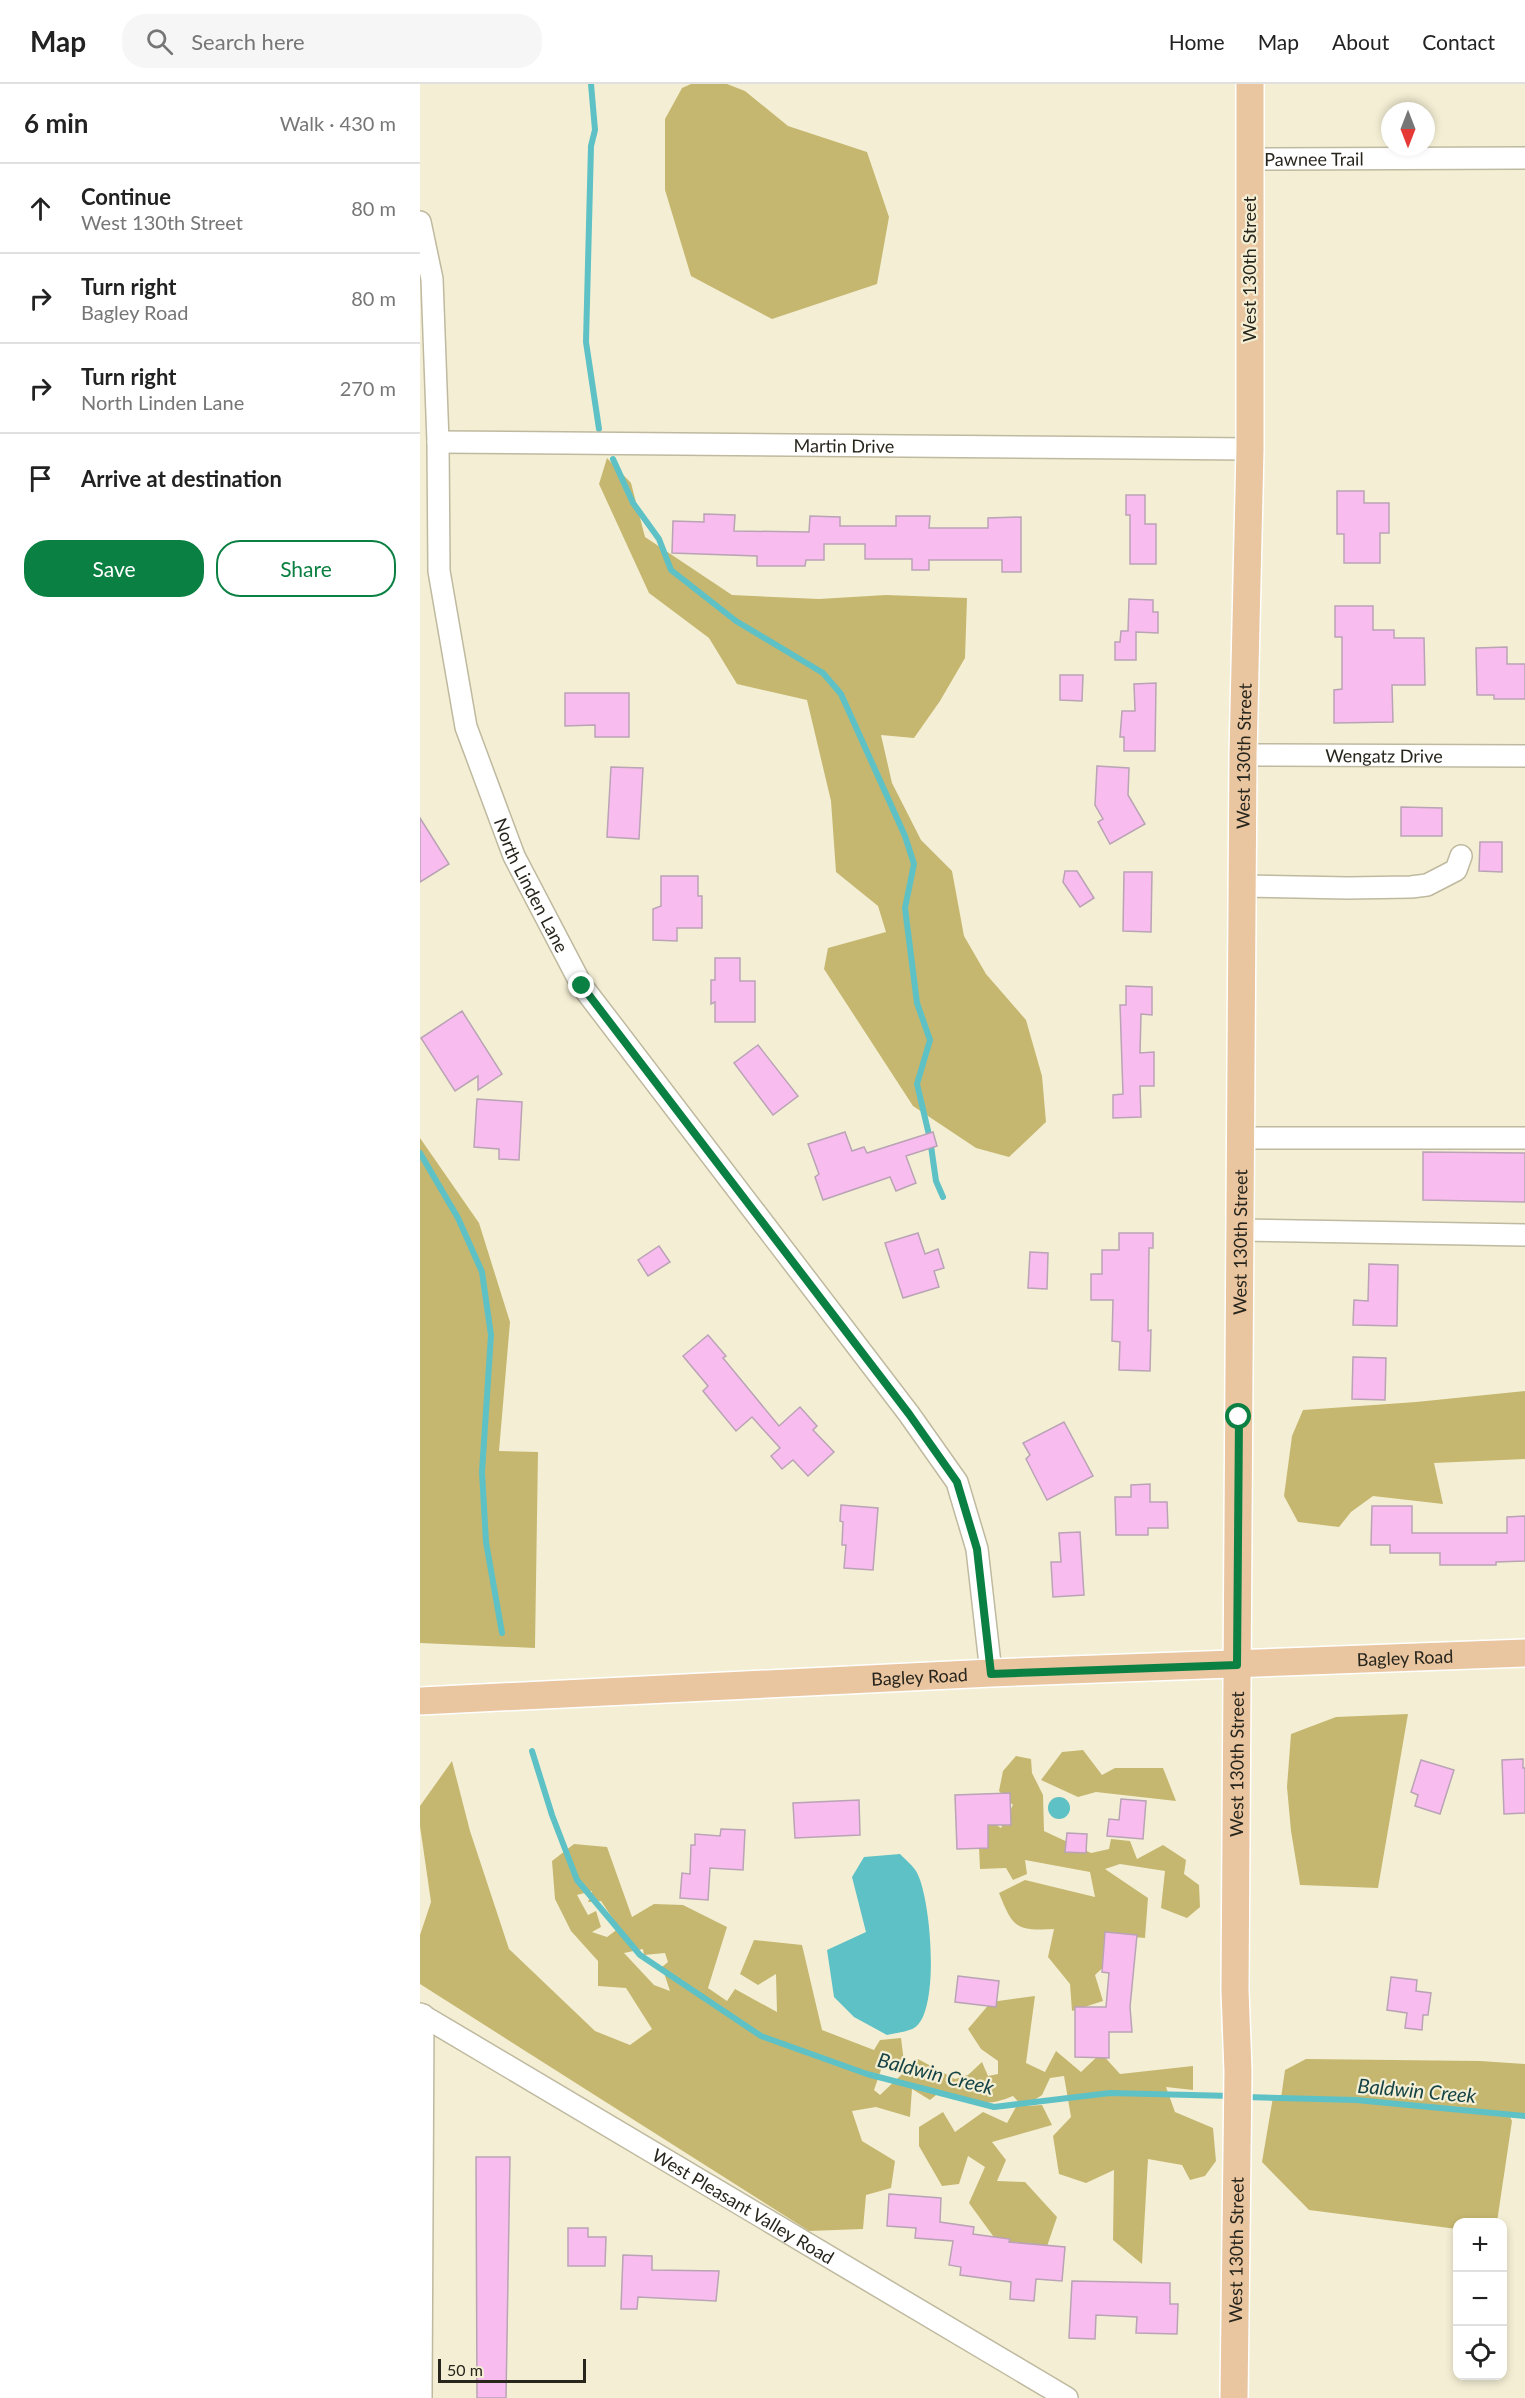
<!DOCTYPE html>
<html lang="en">
<head>
<meta charset="utf-8">
<style>
	body { margin:0; font-family:Lato,sans-serif; background:#f6f6f6; color:#222 }
	.controls { position:absolute; right:18px; bottom:18px; display:grid; overflow:hidden; border-radius:12px; box-shadow:0 3px 9px #0003 }
	.controls button { width:54px; height:54px; display:grid; place-items:center; padding:0; border:0; border-bottom:2px solid #e0e0e0; background:#fff; color:#222; font:30px sans-serif }
	.compass { position:absolute; left:961px; top:18px; width:54px; height:54px; border-radius:50%; background:#fff; box-shadow:0 3px 9px #0003; rotate:180deg }
	.scale { position:absolute; left:18px; bottom:15px; width:148px; box-sizing:border-box; padding-left:6px; border:3px solid #27251c; border-top:0; font-size:16px; line-height:21px; white-space:nowrap; color:#27251c; -webkit-text-stroke:4px #f4efd4; paint-order:stroke }
	.stop { position:absolute; width:18px; height:18px; margin:-14px; border:4px solid #0b8043; border-radius:50%; background:#fff }
	.stop.end { background:#0b8043; border-color:#fff; box-shadow:0 2px 6px #0008 }
	.list { margin:0; padding:0; list-style:none }
	h2 { display:flex; justify-content:space-between; align-items:center; height:78px; margin:0; padding:0 24px; font-size:26px }
	h2 small { font-size:20px; font-weight:400; color:#767676 }
	.list li { display:grid; grid-template-columns:39px 1fr auto; gap:18px; align-items:center; box-sizing:border-box; height:90px; padding:0 24px; border-top:2px solid #e0e0e0 }
	.list b { display:block; font-size:22px; white-space:nowrap }
	.list p { margin:0; font-size:20px; white-space:nowrap; color:#767676 }
	.list em { font-size:20px; font-style:normal; color:#767676 }
	.actions { display:flex; gap:12px; padding:18px 24px }
	.actions a { flex:1; padding:14px 0; border:2px solid #0b8043; border-radius:24px; text-align:center; font-size:21px; color:#0b8043 }
	.actions .main { background:#0b8043; color:#fff }
	.icon { flex:none; width:33px; height:33px; fill:none; stroke:currentColor; stroke-width:2; stroke-linecap:round; stroke-linejoin:round }
	.map { position:relative; flex:none; width:1105px; height:2314px; overflow:hidden }
	header { display:flex; align-items:center; gap:36px; box-sizing:border-box; height:84px; padding:0 30px; background:#fff; border-bottom:2px solid #e0e0e0 }
	header strong { font-size:28px }
	nav { display:flex; gap:33px; margin-inline-start:auto; font-size:21px }
	.search { width:420px; height:54px; background:#f6f6f6; display:flex; align-items:center; gap:15px; box-sizing:border-box; padding:0 21px; border-radius:24px; color:#767676; font-size:22px }
	main { display:flex }
	aside { flex:1; background:#fff }
	.map>svg:first-child { display:block }
</style>
</head>
<body>
<header>
<strong>Map</strong>
<div class="search"><svg class="icon" aria-label="search" viewBox="0 0 24 24"><circle cx="10" cy="10" r="6"/><path d="M15 15l6 6"/></svg>Search here</div>
<nav><a>Home</a><a>Map</a><a>About</a><a>Contact</a></nav>
</header>
<main>
<aside>
<h2>6 min<small>Walk · 430 m</small></h2>
<ul class="list">
<li><svg class="icon" aria-label="ahead" viewBox="0 0 24 24"><path d="M12 20V5M6 11l6-6 6 6"/></svg><div><b>Continue</b><p>West 130th Street</p></div><em>80 m</em></li>
<li><svg class="icon" aria-label="right" viewBox="0 0 24 24"><path d="M7 20v-9h11M14 6l5 5-5 5"/></svg><div><b>Turn right</b><p>Bagley Road</p></div><em>80 m</em></li>
<li><svg class="icon" aria-label="right" viewBox="0 0 24 24"><path d="M7 20v-9h11M14 6l5 5-5 5"/></svg><div><b>Turn right</b><p>North Linden Lane</p></div><em>270 m</em></li>
<li><svg class="icon" aria-label="arrive" viewBox="0 0 24 24"><path d="M6 21V4h12l-3 4 3 4H6"/></svg><div><b>Arrive at destination</b></div></li>
</ul>
<div class="actions"><a class="main">Save</a><a>Share</a></div>
</aside>
<div class="map">
<svg width="1105" height="2314" viewBox="0 0 1105 2314">
	<rect width="100%" height="100%" fill="#f4efd4"/>
	<g fill="#c6b770" fill-rule="evenodd">
		<polygon points="271,0 307,0 325,7 368,42 447,68 469,133 457,200 352,235 271,192 245,106 245,35 262,4"/>
		<polygon points="187,374 211,399 225,453 312,511 399,515 466,511 547,514 545,574 520,617 494,654 461,651 472,699 501,756 532,787 544,852 566,890 606,936 622,992 626,1038 589,1073 556,1064 493,1022 404,885 408,864 466,848 458,822 416,788 411,717 387,616 317,600 289,554 229,509 179,400"/>
		<polygon points="0,1054 59,1139 90,1238 79,1367 118,1368 115,1564 0,1559"/>
		<polygon points="1105,1307 1105,1375 1014,1379 1023,1420 953,1412 931,1428 919,1443 878,1438 864,1412 872,1352 883,1326 996,1318"/>
		<polygon points="988,1630 958,1804 880,1801 871,1747 867,1703 871,1650 916,1633"/>
		<polygon points="663,1666 682,1691 695,1684 743,1684 756,1717 676,1708 658,1713 621,1696 642,1668"/>
		<path d="M596,1672L611,1675L612,1689L623,1711L624,1747L671,1769L689,1765L691,1755L710,1757L717,1775L743,1761L766,1776L764,1790L779,1801L780,1823L767,1834L741,1824L745,1787L700,1780L685,1785L728,1814L725,1854L701,1852L689,1878L675,1891L683,1917L652,1927L650,1900L628,1873L634,1845C596,1847 593,1844 579,1809L605,1796L675,1813L670,1788L605,1776L607,1790L593,1796L586,1784L560,1785L558,1742L570,1737L581,1744L593,1721L579,1707L583,1687Z"/>
		<path d="M32,1677L50,1747L89,1865L175,1947L210,1961L232,1945L206,1904L178,1902V1877L151,1847L135,1815L132,1777L154,1760L187,1763L212,1833L234,1820L263,1821L307,1843L288,1904L307,1917L315,1905L357,1928L356,1890L338,1901L320,1890L334,1856L382,1861L402,1946L454,1966L460,1956L481,1954L484,1978L464,1977L454,2006L460,2011L498,1975L535,1995L548,1991L562,1978L568,1992L578,1990V1977L561,1965L548,1945L571,1918L615,1912L606,1979L625,1988L636,1967L661,1988L681,1969L700,1990L773,1982V2006L746,2003L755,2028L793,2044L796,2077L785,2092L770,2096L762,2081L728,2075L722,2180L693,2156L694,2086L666,2099L639,2090L633,2052L651,2033L644,1992L630,1994L622,2011L605,2022L622,2021L632,2041L572,2058L586,2076L577,2097L605,2098L637,2133L622,2177L584,2167L549,2119L565,2083L548,2072L539,2100L522,2102L499,2062V2043L523,2028L535,2048L563,2028L587,2039L596,2023L602,2022L593,2012C564,2025 550,2016 521,2007L510,2016L492,2005L490,2033L456,2023L432,2027L442,2057L475,2077L471,2104L446,2111L443,2145L389,2147L0,1900V1851L11,1818L0,1742V1722ZM172,1807L168,1818L181,1817L199,1844L187,1853L172,1848L181,1843L176,1827L168,1831L157,1811ZM223,1865L224,1871L245,1869L248,1878L242,1883L250,1907L234,1901L204,1869Z"/>
		<polygon points="886,1975 1060,1977 1105,1980 1105,2032 1089,2031 1092,2037 1077,2138 1038,2138 1037,2145 889,2126 842,2078 853,2013 861,2014 865,1986"/>
	</g>
	<g fill="#5ec1c5">
		<circle cx="639" cy="1724" r="11"/>
		<path d="M480,1770C485,1775 492,1781 496,1787C511,1811 521,1929 494,1944C487,1948 475,1949 467,1951L434,1933L414,1913L407,1866L446,1848L432,1793L444,1773Z"/>
	</g>
	<g fill="none" stroke-linecap="round" stroke-linejoin="round">
		<g stroke="#5ec1c5" stroke-width="6">
			<polyline points="171,0 175,46 171,62 166,258 179,345"/>
			<polyline points="193,375 213,419 239,455 251,486 316,537 403,589 421,610 485,752 494,780 485,824 497,919 510,956 497,1000 510,1055 516,1097 523,1113"/>
			<polyline points="0,1069 38,1134 62,1188 71,1251 62,1388 66,1458 82,1549"/>
			<polyline points="112,1667 132,1731 157,1796 220,1871 341,1952 447,1990 574,2023 690,2009 812,2012"/>
			<polyline points="825,2013 936,2016 1105,2032"/>
		</g>
	</g>
	<g fill="#f8bdee" stroke="#b9a3b5" stroke-width="1.5">
		<polygon points="917,407 944,407 944,419 969,419 969,449 960,449 960,479 924,479 924,450 917,450"/>
		<polygon points="706,411 725,411 725,440 736,440 736,480 710,480 710,431 706,431"/>
		<polygon points="284,430 315,431 314,447 389,448 390,432 420,433 420,442 476,442 476,432 510,432 509,444 568,444 568,434 601,433 601,488 582,488 582,476 509,476 509,486 492,486 492,475 445,475 445,460 404,460 404,476 386,476 385,482 337,482 337,472 252,469 253,437 284,438"/>
		<polygon points="709,515 733,516 733,528 738,528 738,549 716,548 716,576 695,576 695,558 700,558 701,547 708,547"/>
		<polygon points="915,522 953,522 953,546 974,546 974,554 1004,554 1005,601 972,601 973,638 914,639 914,606 922,605 922,553 915,553"/>
		<polygon points="1087,563 1087,580 1105,580 1105,615 1074,615 1074,611 1057,611 1056,564"/>
		<polygon points="640,591 663,591 662,617 640,616"/>
		<polygon points="736,599 735,667 704,667 704,653 700,653 702,627 715,627 714,600"/>
		<polygon points="145,609 209,609 209,653 175,653 175,641 145,642"/>
		<polygon points="677,682 709,684 708,711 725,740 690,760 678,738 683,735 675,721"/>
		<polygon points="191,683 223,684 219,755 187,753"/>
		<polygon points="981,723 1022,724 1022,752 981,752"/>
		<polygon points="0,734 29,780 0,798"/>
		<polygon points="1060,758 1082,758 1082,788 1059,787"/>
		<polygon points="645,787 657,787 674,814 660,823 643,798"/>
		<polygon points="704,788 732,788 731,848 703,847"/>
		<polygon points="241,792 278,792 278,812 282,812 282,844 257,844 257,857 233,856 233,825 241,822"/>
		<polygon points="295,874 320,874 320,897 335,897 335,938 295,938 295,918 291,920 291,896 295,896"/>
		<polygon points="706,902 732,903 732,931 721,930 720,969 734,968 734,1002 720,1002 721,1033 693,1034 693,1011 703,1010 700,921 706,921"/>
		<polygon points="42,927 82,990 58,1006 58,992 35,1007 1,954"/>
		<polygon points="338,961 378,1012 353,1031 314,979"/>
		<polygon points="57,1015 102,1018 99,1076 79,1075 79,1065 54,1063"/>
		<polygon points="425,1048 432,1067 444,1063 447,1069 513,1048 517,1062 486,1072 496,1099 476,1107 470,1093 403,1116 395,1093 399,1090 388,1060"/>
		<polygon points="1003,1068 1105,1069 1105,1118 1003,1116"/>
		<polygon points="498,1149 505,1170 518,1165 524,1184 514,1187 519,1203 483,1214 465,1159"/>
		<polygon points="699,1149 733,1149 733,1164 729,1164 728,1247 731,1246 730,1287 699,1286 700,1258 692,1257 693,1216 671,1216 671,1190 682,1190 682,1166 699,1166"/>
		<polygon points="239,1162 250,1178 228,1192 218,1176"/>
		<polygon points="610,1168 628,1169 627,1205 608,1204"/>
		<polygon points="949,1180 978,1181 977,1242 933,1241 934,1216 948,1217"/>
		<polygon points="288,1251 306,1272 303,1274 359,1342 380,1323 397,1342 393,1346 414,1368 388,1392 373,1376 362,1385 351,1372 360,1364 332,1333 316,1347 283,1307 288,1302 263,1272"/>
		<polygon points="933,1273 966,1274 965,1316 932,1315"/>
		<polygon points="644,1338 673,1392 627,1416 606,1375 610,1371 603,1359"/>
		<polygon points="730,1400 730,1418 747,1418 748,1444 728,1444 728,1451 696,1451 695,1413 711,1413 711,1401"/>
		<polygon points="421,1421 458,1424 453,1486 424,1484 426,1461 422,1461 423,1438 420,1437"/>
		<polygon points="952,1422 992,1422 992,1449 1087,1449 1087,1433 1105,1432 1105,1477 1076,1478 1076,1481 1020,1481 1020,1469 970,1469 970,1461 951,1461"/>
		<polygon points="660,1448 664,1511 633,1513 631,1478 641,1478 639,1449"/>
		<polygon points="1103,1675 1103,1684 1105,1684 1105,1729 1084,1730 1082,1676"/>
		<polygon points="1001,1676 1034,1686 1020,1730 995,1722 998,1711 991,1708"/>
		<polygon points="590,1709 591,1741 568,1741 568,1764 537,1765 535,1711"/>
		<polygon points="701,1715 726,1717 723,1755 687,1752 689,1735 699,1736"/>
		<polygon points="439,1716 440,1751 375,1754 373,1719"/>
		<polygon points="301,1745 325,1746 323,1786 290,1784 288,1816 260,1814 262,1789 270,1790 271,1761 275,1761 275,1750 300,1752"/>
		<polygon points="647,1749 667,1750 666,1769 645,1768"/>
		<polygon points="685,1848 717,1851 710,1923 712,1948 689,1948 689,1974 655,1973 655,1923 686,1923 689,1889 682,1888"/>
		<polygon points="538,1892 579,1897 576,1923 535,1918"/>
		<polygon points="971,1893 997,1896 996,1907 1011,1909 1008,1931 1003,1931 1002,1946 985,1944 987,1929 967,1926"/>
		<polygon points="56,2073 90,2073 86,2314 57,2314"/>
		<polygon points="469,2110 521,2114 520,2138 554,2143 553,2150 590,2155 589,2158 645,2163 642,2197 616,2195 614,2217 590,2215 591,2198 540,2191 541,2183 529,2181 533,2157 495,2154 496,2144 467,2142"/>
		<polygon points="148,2144 168,2144 168,2153 186,2153 185,2182 148,2182"/>
		<polygon points="203,2171 232,2172 232,2186 299,2187 296,2217 218,2213 217,2225 201,2225"/>
		<polygon points="652,2197 750,2199 750,2220 758,2220 757,2250 716,2249 717,2233 676,2231 675,2255 649,2254"/>
	</g>
	<g fill="none" stroke-linecap="round" stroke-linejoin="round">
		<defs>
			<g id="minor">
				<path id="s1" d="M828,75L1105,74"/>
				<path id="s2" d="M0,138L12,195L18,358L19,487L46,643L94,772L162,902L489,1330L537,1398L557,1465L571,1589"/>
				<path id="s3" d="M18,358L830,365"/>
				<path id="s4" d="M823,671L1105,672"/>
				<polyline points="822,802 928,804 991,803 1007,801 1036,786 1041,772"/>
				<polyline points="821,1054 1105,1054"/>
				<polyline points="820,1146 1105,1151"/>
				<path id="s5" d="M0,1930L647,2314"/>
				<polyline points="1,2314 3,1931"/>
			</g>
			<g id="major">
				<path id="s6" d="M0,1617L571,1589L1105,1569"/>
				<path id="s7" d="M814,2314L818,1987L815,1906L823,671L830,365V0"/>
			</g>
		</defs>
		<use href="#minor" stroke="#beb99f" stroke-width="24"/>
		<use href="#major" stroke="#fff" stroke-width="30"/>
		<use href="#minor" stroke="#fff" stroke-width="21"/>
		<use href="#major" stroke="#e9c5a0" stroke-width="27"/>
	</g>
	<g fill="none" stroke-linecap="round" stroke-linejoin="round">
		<polyline stroke="#0b8043" stroke-width="8" points="162,902 489,1330 537,1398 557,1465 571,1590 817,1581 819,1333"/>
	</g>
	<g text-anchor="middle" dominant-baseline="central" stroke-width="4.5" stroke-linejoin="round" paint-order="stroke">
		<g font-size="18" fill="#27251c" stroke="#f4efd4">
			<text stroke="none"><textPath href="#s1" startOffset="66">Pawnee Trail</textPath></text>
			<text transform="translate(829 185) rotate(-90)">West 130th Street</text>
			<text stroke="none"><textPath href="#s3" startOffset="406">Martin Drive</textPath></text>
			<text stroke="none"><textPath href="#s7" startOffset="1642">West 130th Street</textPath></text>
			<text stroke="none"><textPath href="#s4" startOffset="141">Wengatz Drive</textPath></text>
			<text stroke="none"><textPath href="#s2" startOffset="680">North Linden Lane</textPath></text>
			<text stroke="none"><textPath href="#s7" startOffset="1156">West 130th Street</textPath></text>
			<text stroke="none"><textPath href="#s6" startOffset="986">Bagley Road</textPath></text>
			<text stroke="none"><textPath href="#s6" startOffset="500">Bagley Road</textPath></text>
			<text stroke="none"><textPath href="#s7" startOffset="634">West 130th Street</textPath></text>
			<text stroke="none"><textPath href="#s5" startOffset="376">West Pleasant Valley Road</textPath></text>
			<text stroke="none"><textPath href="#s7" startOffset="148">West 130th Street</textPath></text>
		</g>
		<g font-size="20" font-style="italic" fill="#154345" stroke="#f4efd4">
			<text transform="translate(516 1989) rotate(14)">Baldwin Creek</text>
			<text transform="translate(997 2006) rotate(5)">Baldwin Creek</text>
		</g>
	</g>
</svg>
<div class="controls">
<button>+</button>
<button>−</button>
<button><svg class="icon" aria-label="locate" viewBox="0 0 24 24"><circle cx="12" cy="12" r="6"/><path d="M12 2v4M12 18v4M2 12h4M18 12h4"/></svg></button>
</div>
<svg class="compass" viewBox="-18 -18 36 36"><path d="M0-13l5 13h-10z" fill="#e53935"/><path d="M0 13l5-13h-10z" fill="#767676"/></svg>
<div class="scale">50 m</div>
<div class="stop" style="left:819px;top:1333px"></div>
<div class="stop end" style="left:162px;top:902px"></div>
</div>
</main>
</body>
</html>
